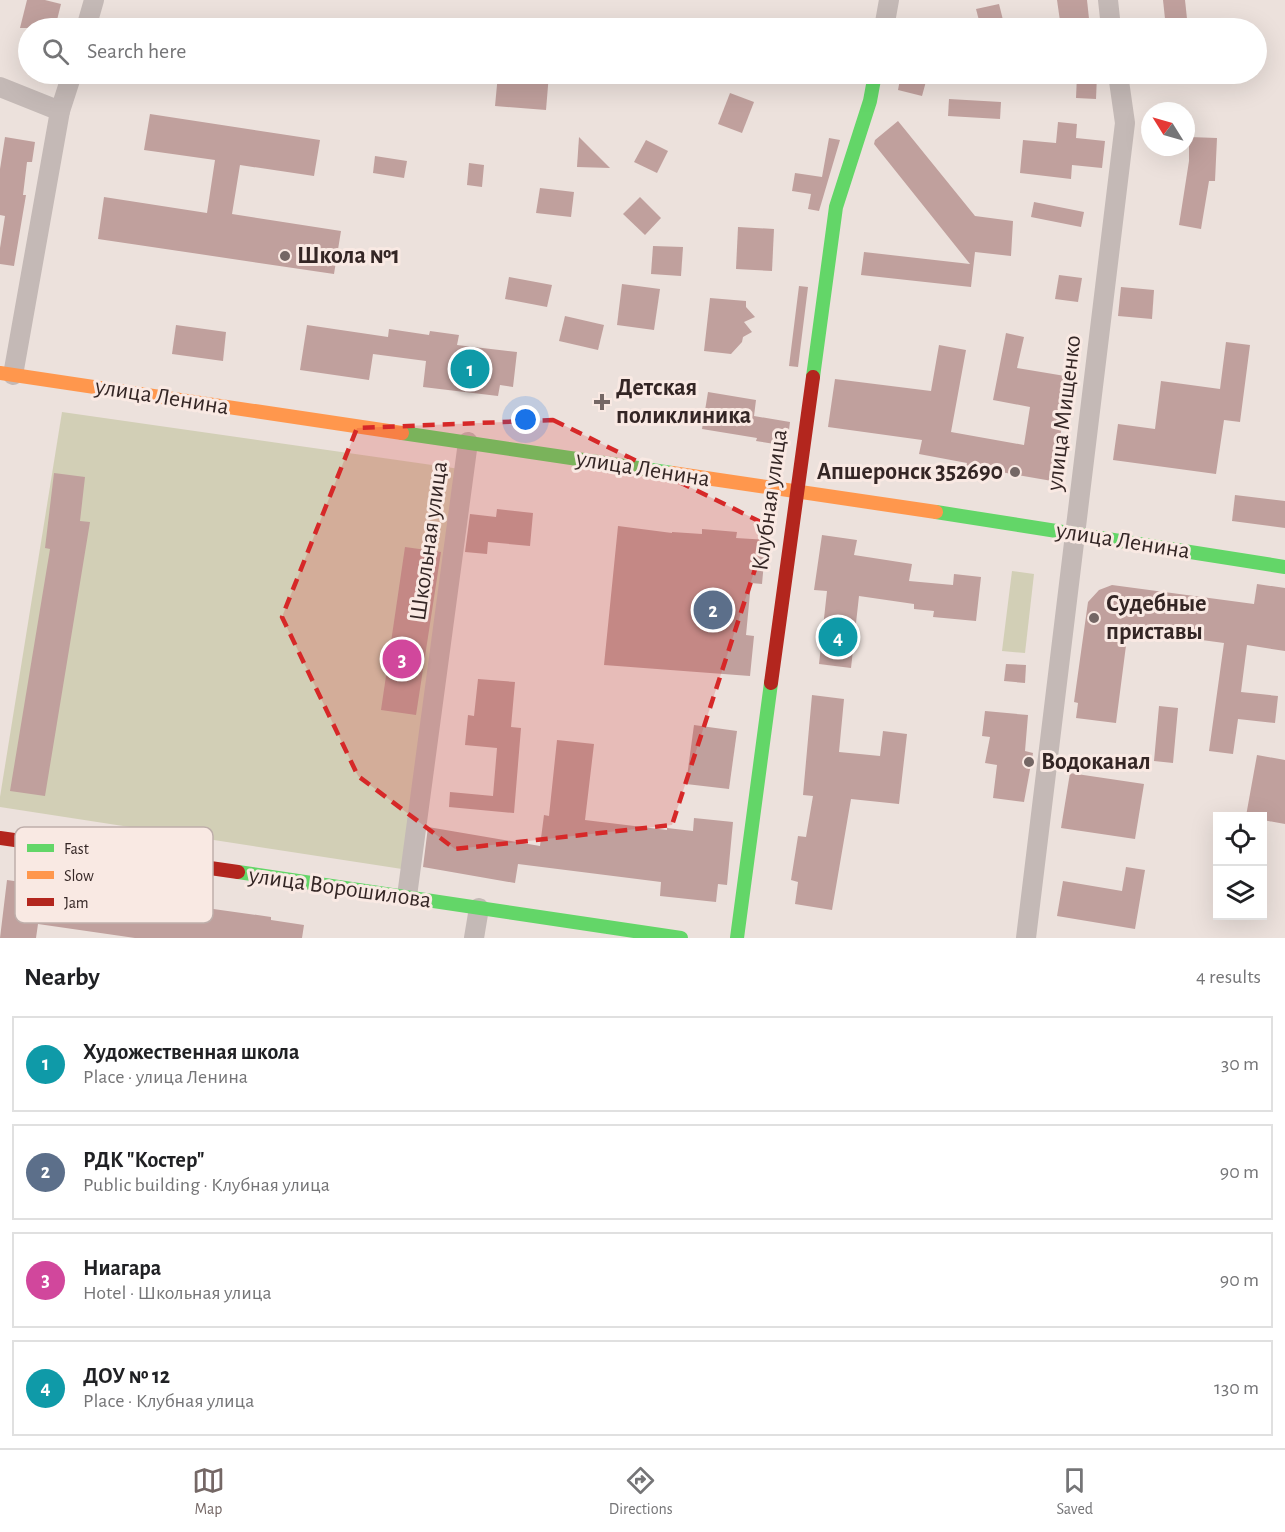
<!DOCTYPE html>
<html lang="en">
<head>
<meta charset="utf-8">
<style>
	body { margin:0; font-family:"Alegreya Sans",sans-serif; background:#f6f6f6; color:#202124 }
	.controls { position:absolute; right:18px; bottom:18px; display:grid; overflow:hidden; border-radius:0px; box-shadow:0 6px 24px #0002 }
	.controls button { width:54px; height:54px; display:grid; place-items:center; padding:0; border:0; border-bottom:2px solid #e0e0e0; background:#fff; color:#202124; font:30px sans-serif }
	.compass { position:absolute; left:1141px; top:102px; width:54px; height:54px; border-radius:50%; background:#fff; box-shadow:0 6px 24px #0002; rotate:307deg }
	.you { position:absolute; left:526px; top:420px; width:21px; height:21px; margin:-15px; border:4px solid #fff; border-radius:50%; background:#1a73e8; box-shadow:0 0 0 9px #1a73e833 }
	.badge { display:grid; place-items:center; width:39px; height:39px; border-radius:50%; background:#746765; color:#fff; font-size:20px; font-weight:700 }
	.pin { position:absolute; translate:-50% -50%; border:3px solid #fff; box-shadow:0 2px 6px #0006 }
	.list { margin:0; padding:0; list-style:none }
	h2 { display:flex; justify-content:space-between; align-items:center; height:78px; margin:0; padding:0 24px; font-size:26px }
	h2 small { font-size:20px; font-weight:400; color:#757577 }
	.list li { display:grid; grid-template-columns:39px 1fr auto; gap:18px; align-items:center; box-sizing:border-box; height:96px; margin:0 12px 12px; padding:0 12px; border:2px solid #e0e0e0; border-radius:0px }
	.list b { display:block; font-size:22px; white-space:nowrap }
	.list p { margin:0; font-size:20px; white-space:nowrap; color:#757577 }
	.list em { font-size:20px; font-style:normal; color:#757577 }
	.icon { flex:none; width:33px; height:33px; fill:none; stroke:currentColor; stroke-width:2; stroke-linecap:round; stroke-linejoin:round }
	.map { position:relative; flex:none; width:1285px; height:938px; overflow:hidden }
	.search { position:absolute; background:#fff; box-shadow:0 6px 24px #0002; left:18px; right:18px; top:18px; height:66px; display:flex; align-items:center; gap:15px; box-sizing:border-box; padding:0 21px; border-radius:33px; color:#757577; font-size:22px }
	.sheet { height:510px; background:#fff }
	nav { display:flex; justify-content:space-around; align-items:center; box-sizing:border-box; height:84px; border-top:2px solid #e0e0e0; background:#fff; font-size:16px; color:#757577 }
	nav a { display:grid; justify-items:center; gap:3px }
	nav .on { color:#746765 }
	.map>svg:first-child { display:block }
</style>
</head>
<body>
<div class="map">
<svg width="1285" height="938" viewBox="0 0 1285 938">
	<rect width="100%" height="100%" fill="#ece1dc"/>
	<g fill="#d2cfb6">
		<polygon points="62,412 460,469 402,869 0,807 0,797"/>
		<polygon points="1012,571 1034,574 1025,653 1002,651"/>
	</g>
	<g fill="#c0a09d">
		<polygon points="27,0 45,0 61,4 55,28 20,28"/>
		<polygon points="1057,0 1087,0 1090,28 1061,28"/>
		<polygon points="1163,0 1185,0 1188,28 1166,28"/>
		<polygon points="999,4 1005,28 981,28 976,9"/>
		<polygon points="498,74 549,74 546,110 495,106"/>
		<polygon points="901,74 928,74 922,96 898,90"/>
		<polygon points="1077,75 1097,75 1096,99 1076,98"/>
		<polygon points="730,93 754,102 742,133 718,124"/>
		<polygon points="949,99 1001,102 1000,119 948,116"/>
		<polygon points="150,114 320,140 314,176 240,165 232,214 341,231 334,274 98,239 104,197 207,213 215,160 144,150"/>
		<polygon points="898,121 975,216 1013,221 1011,256 975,252 971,287 861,275 864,252 970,264 874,144 875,140"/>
		<polygon points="1058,122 1077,124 1076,138 1105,141 1102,168 1072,165 1071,179 1020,173 1023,140 1056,143"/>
		<polygon points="5,137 35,142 32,162 27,162 23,195 26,195 14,266 0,264 0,248 5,216 0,215 0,169"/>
		<polygon points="579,137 610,168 577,167"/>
		<polygon points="1189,137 1217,138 1215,181 1209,181 1201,229 1179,225 1189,161"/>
		<polygon points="829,138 840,140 819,211 808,209 811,194 792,191 795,173 822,177"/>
		<polygon points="646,140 668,151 657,173 634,162"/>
		<polygon points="375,156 407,161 404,178 373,173"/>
		<polygon points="469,163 484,165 482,187 467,185"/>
		<polygon points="540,188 574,192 571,217 536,213"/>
		<polygon points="640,197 661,218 645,235 623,214"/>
		<polygon points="1034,202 1084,212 1081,227 1031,217"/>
		<polygon points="738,227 774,229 772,271 736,269"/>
		<polygon points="653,246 683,247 681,276 651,274"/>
		<polygon points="1059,275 1082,278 1078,302 1055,299"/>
		<polygon points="509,277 552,285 547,307 505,299"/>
		<polygon points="622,284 660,289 654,330 617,325"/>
		<polygon points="799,286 808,287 798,367 789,366"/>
		<polygon points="1121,287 1154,290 1152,319 1118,316"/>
		<polygon points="710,298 746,301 746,307 755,317 744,322 752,332 743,337 742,342 731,354 704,351"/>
		<polygon points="565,316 604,325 598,350 559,341"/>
		<polygon points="176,325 226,332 223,361 172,354"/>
		<polygon points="307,325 388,337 389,329 429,335 430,331 459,335 457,345 517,352 513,387 500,385 498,396 423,387 426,361 373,354 369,380 300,370"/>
		<polygon points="1006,333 1024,337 1017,368 1065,376 1058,420 1063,421 1052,481 966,466 967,463 919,454 922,440 828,427 835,379 931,391 939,345 966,350 951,432 1024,445 1030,407 993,400"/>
		<polygon points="1226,342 1250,345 1240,422 1224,420 1216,474 1113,460 1118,424 1155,429 1161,381 1220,389"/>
		<polygon points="708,392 756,400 754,416 790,422 787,446 756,441 757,438 702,429"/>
		<polygon points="54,473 85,477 80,521 90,522 45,796 10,791 50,549 45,548"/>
		<polygon points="1235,495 1285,501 1285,528 1232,521"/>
		<polygon points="497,509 533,513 530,546 488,542 487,554 465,552 470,514 496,517"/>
		<polygon points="618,526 672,533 672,532 702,534 702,529 737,532 736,538 766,540 762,584 751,583 746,635 754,636 750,676 604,665"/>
		<polygon points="822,535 857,540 854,555 912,564 909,581 953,585 954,574 981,577 976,621 933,617 934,611 914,609 914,604 859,596 851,668 819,664 827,591 814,590"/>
		<polygon points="405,547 441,552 416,715 381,710"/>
		<polygon points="1257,584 1285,588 1285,651 1247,645 1241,692 1278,696 1275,723 1238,719 1233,754 1209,751 1224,643 1128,630 1116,723 1076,718 1078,703 1074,702 1088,602 1099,590 1112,585 1254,604"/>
		<polygon points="1006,664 1026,665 1025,683 1004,681"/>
		<polygon points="478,679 515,682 511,727 521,728 514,813 449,807 450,792 493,796 497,748 465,745 468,715 474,716"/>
		<polygon points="812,695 844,699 839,752 880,756 883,731 907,734 899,804 851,799 832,910 795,904 798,882 791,880 798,836 806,837 813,796 803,795"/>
		<polygon points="1159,706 1178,708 1173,763 1154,761"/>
		<polygon points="985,711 1028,715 1025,751 1033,753 1024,802 993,798 997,765 985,763 990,737 982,736"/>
		<polygon points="694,725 737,731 729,789 686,784"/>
		<polygon points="557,740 594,744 585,820 667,830 667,828 693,831 694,818 733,822 727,885 718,884 716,902 660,896 661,882 518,864 515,883 423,867 428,827 540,846 544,815 549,816"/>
		<polygon points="1257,755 1285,760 1285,824 1263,820 1263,816 1246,816"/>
		<polygon points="1070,773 1144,784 1135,839 1061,828"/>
		<polygon points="1126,867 1145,870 1135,929 1057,916 1063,881 1122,891"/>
		<polygon points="7,880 271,917 271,920 304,925 302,938 135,938 38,924 36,938 0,938"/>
	</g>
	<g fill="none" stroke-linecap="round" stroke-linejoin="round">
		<g stroke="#c4b9b6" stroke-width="20">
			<polyline points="1108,0 1111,28"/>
			<polyline points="86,28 94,0"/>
			<polyline points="884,28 889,0"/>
			<polyline points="0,87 60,111"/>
			<polyline points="13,375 60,111 72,74"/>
			<polyline points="407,896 468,442"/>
			<polyline points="474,938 479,908"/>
			<polyline points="1026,938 1125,123 1118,74"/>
		</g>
		<g stroke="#63d668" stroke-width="14">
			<polyline points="813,377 836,207 870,101 875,74"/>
			<polyline points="402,433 672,473"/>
			<polyline points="936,512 1285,567"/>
			<polyline points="238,872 681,938"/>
			<polyline points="737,938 771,683"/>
		</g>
		<g stroke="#ff974d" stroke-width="14">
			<polyline points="0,373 402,433"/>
			<polyline points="672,473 936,512"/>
		</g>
		<g stroke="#b3261e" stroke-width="14">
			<polyline points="771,683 813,377"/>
			<polyline points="0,838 238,872"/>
		</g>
	</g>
	<path fill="#d62828" fill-opacity="0.2" stroke="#d62828" stroke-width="4.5" stroke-dasharray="12 8" stroke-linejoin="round" d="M553,420L769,526L672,825L455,849L358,776L282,617L357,428Z"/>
	<g fill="#746765" stroke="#f9e9e3" stroke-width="2">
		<circle cx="285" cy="256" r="6"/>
		<path d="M599 393h6v6h6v6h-6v6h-6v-6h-6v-6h6z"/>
		<circle cx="1015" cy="472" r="6"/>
		<circle cx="1094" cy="618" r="6"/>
		<circle cx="1029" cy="762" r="6"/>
	</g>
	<g text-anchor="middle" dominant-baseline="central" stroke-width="6" stroke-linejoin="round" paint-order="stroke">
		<g font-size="24" font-weight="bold" fill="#342625" stroke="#f9e9e3" text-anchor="start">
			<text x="297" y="256">Школа №1</text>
			<text x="616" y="388">Детская<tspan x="616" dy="28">поликлиника</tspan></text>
			<text x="1003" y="472" text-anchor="end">Апшеронск 352690</text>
			<text x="1106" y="604">Судебные<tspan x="1106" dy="28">приставы</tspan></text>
			<text x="1041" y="762">Водоканал</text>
		</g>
		<g font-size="24" fill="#342625" stroke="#f9e9e3">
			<text transform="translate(162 397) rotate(9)">улица Ленина</text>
			<text transform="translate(1064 413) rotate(-83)">улица Мищенко</text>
			<text transform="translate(643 469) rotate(9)">улица Ленина</text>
			<text transform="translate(770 500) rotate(-82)">Клубная улица</text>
			<text transform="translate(429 541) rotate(-82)">Школьная улица</text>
			<text transform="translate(1123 541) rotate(9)">улица Ленина</text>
			<text transform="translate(340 888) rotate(8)">улица Ворошилова</text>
		</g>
	</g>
	<rect x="15" y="827" width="198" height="96" rx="9" fill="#f9e9e3" stroke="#beaeaa" stroke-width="1.5"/>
	<rect x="27" y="844" width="27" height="8" fill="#63d668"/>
	<rect x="27" y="871" width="27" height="8" fill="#ff974d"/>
	<rect x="27" y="898" width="27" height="8" fill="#b3261e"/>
	<g font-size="16" fill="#342625">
		<text x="64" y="854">Fast</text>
		<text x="64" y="881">Slow</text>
		<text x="64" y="908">Jam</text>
	</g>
</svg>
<div class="controls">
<button><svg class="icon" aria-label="locate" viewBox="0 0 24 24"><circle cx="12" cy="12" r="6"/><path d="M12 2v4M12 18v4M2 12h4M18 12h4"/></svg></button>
<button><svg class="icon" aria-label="layers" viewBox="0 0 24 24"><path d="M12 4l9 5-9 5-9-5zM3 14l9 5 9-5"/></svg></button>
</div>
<svg class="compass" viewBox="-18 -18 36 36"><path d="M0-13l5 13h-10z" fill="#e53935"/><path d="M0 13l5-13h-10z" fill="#757577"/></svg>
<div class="you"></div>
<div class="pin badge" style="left:470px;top:369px;background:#0f9aa8">1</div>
<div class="pin badge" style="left:713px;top:610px;background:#5c6f8a">2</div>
<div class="pin badge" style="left:402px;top:659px;background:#d1479c">3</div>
<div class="pin badge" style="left:838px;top:637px;background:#0f9aa8">4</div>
<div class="search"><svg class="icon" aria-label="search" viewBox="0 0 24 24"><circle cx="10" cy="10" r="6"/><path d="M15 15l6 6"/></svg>Search here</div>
</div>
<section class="sheet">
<h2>Nearby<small>4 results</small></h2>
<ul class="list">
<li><span class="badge" style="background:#0f9aa8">1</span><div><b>Художественная школа</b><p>Place · улица Ленина</p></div><em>30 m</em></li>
<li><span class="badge" style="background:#5c6f8a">2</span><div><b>РДК &quot;Костер&quot;</b><p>Public building · Клубная улица</p></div><em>90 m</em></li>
<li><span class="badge" style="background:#d1479c">3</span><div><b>Ниагара</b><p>Hotel · Школьная улица</p></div><em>90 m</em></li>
<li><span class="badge" style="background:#0f9aa8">4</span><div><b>ДОУ № 12</b><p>Place · Клубная улица</p></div><em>130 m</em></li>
</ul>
</section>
<nav>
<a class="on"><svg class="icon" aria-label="map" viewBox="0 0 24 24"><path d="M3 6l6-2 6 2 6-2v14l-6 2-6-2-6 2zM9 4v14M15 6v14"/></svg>Map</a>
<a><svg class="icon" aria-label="directions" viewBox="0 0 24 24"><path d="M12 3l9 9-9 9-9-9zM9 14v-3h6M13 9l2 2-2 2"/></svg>Directions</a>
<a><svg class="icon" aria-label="saved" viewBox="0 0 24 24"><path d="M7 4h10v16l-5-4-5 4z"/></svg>Saved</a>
</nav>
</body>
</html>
